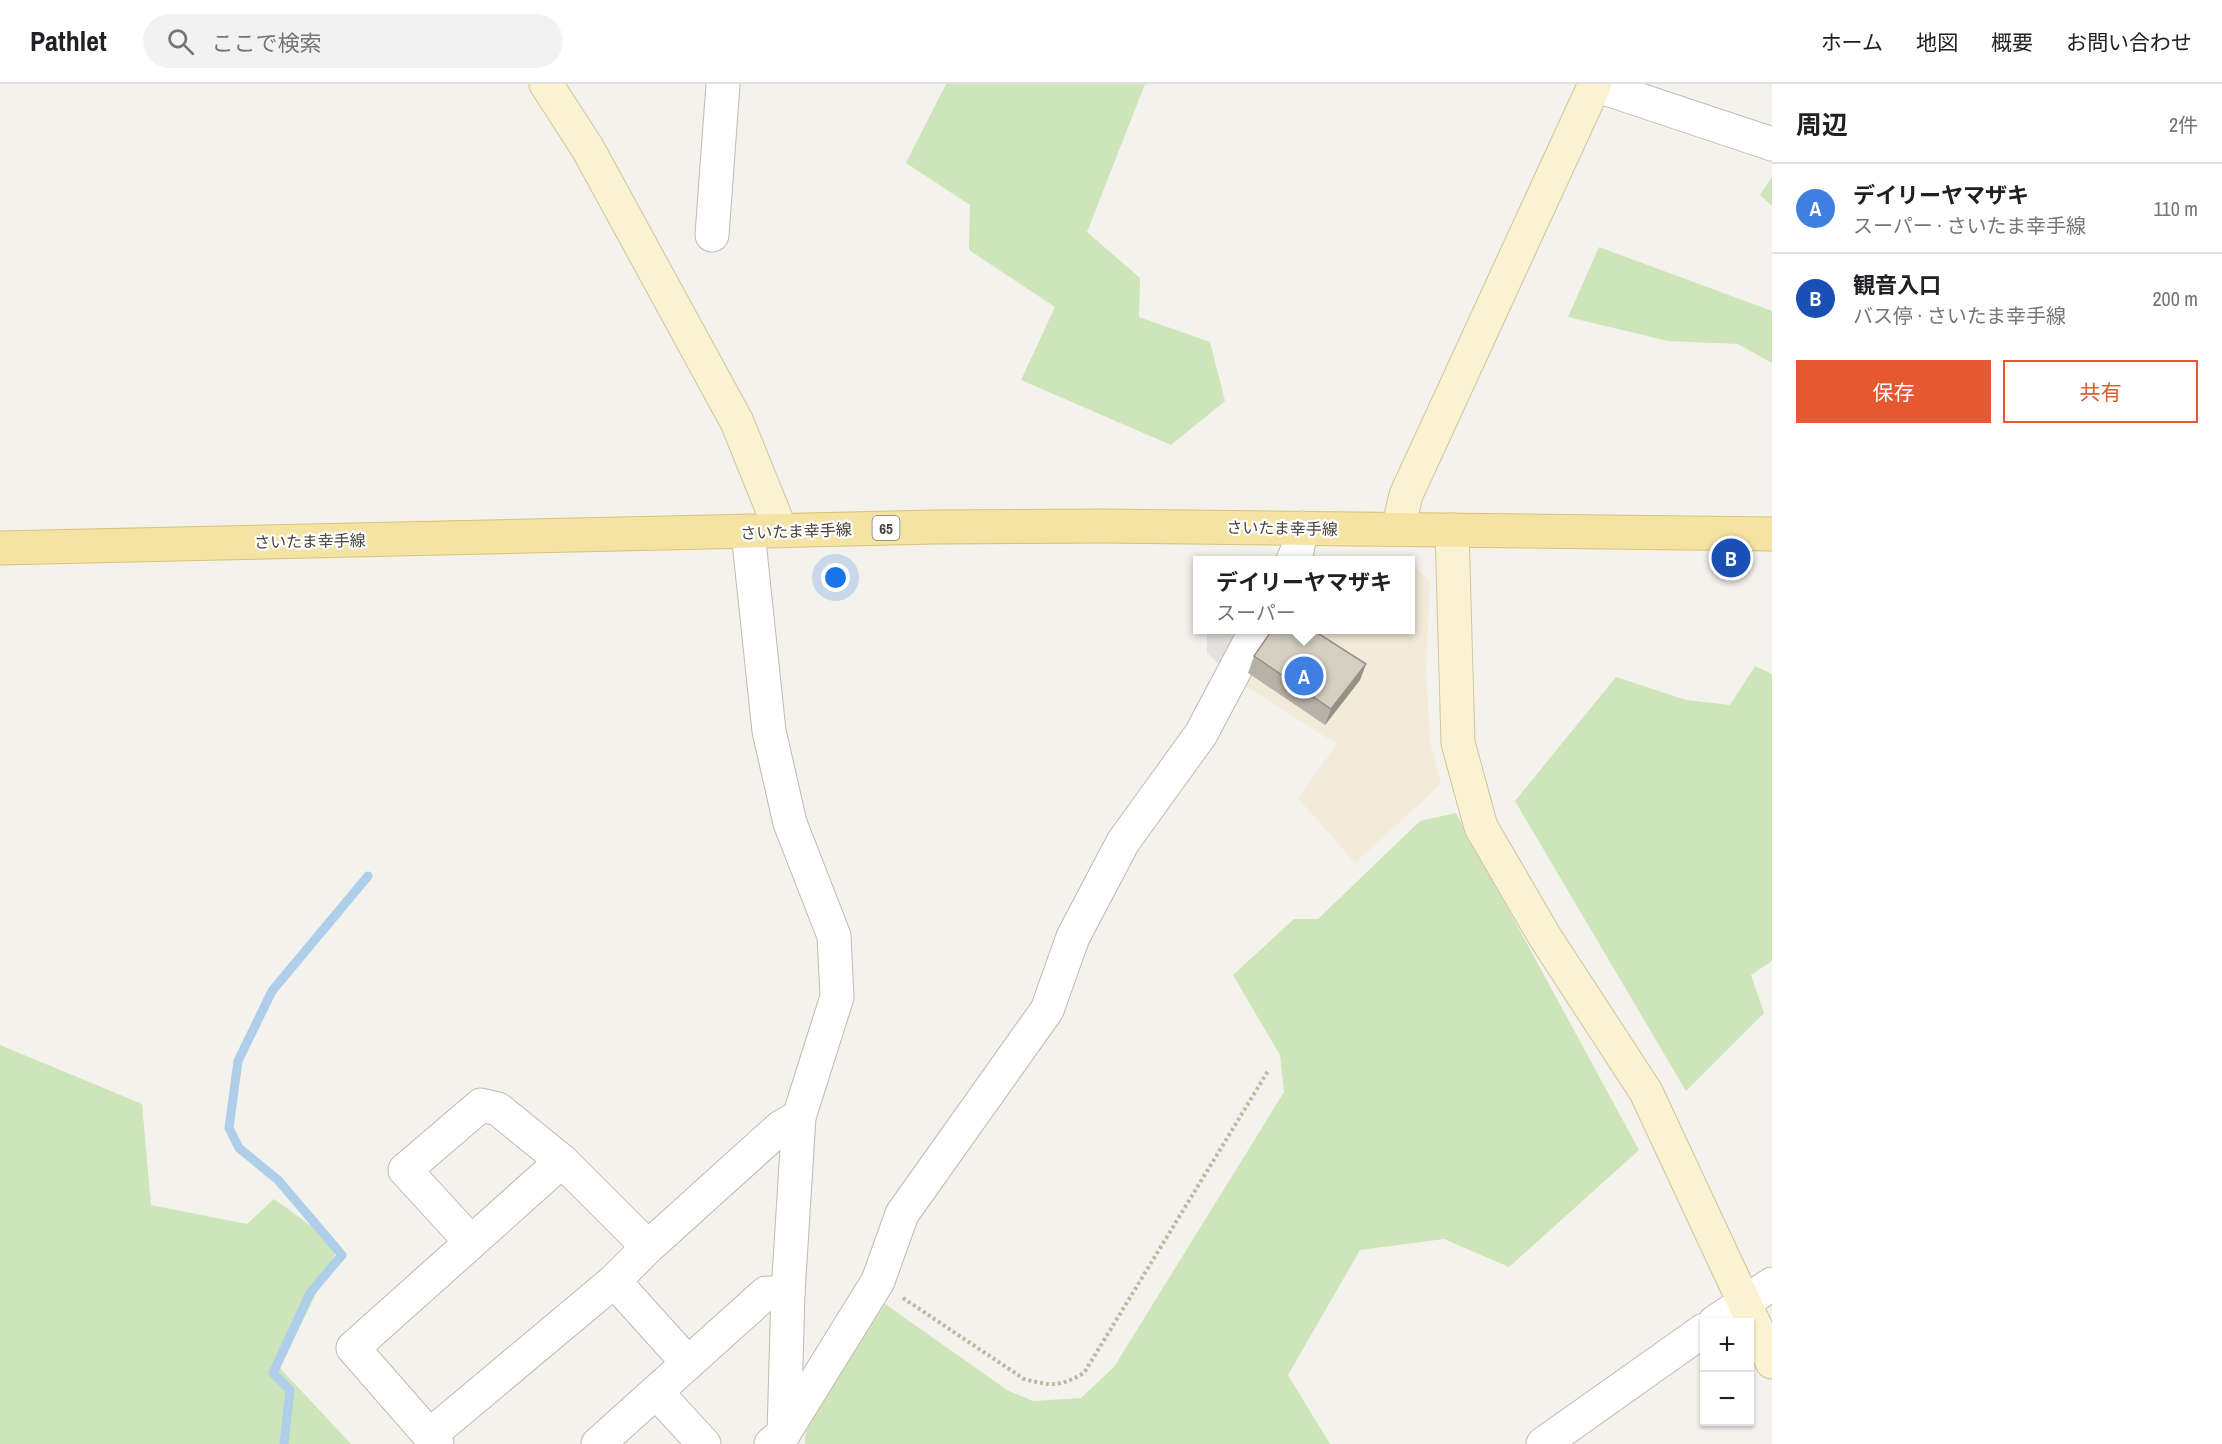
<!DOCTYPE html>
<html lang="ja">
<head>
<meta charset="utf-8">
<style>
	body { margin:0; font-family:"Archivo Narrow","Noto Sans JP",sans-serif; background:#f2f2f2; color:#202124 }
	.controls { position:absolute; right:18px; bottom:18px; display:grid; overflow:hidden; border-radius:0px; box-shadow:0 2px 4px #0004 }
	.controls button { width:54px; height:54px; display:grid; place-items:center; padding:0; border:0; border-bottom:2px solid #e0e0e0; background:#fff; color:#202124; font:30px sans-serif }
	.you { position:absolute; left:836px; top:494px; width:21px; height:21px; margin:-15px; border:4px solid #fff; border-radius:50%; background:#1a73e8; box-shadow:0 0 0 9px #1a73e833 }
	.badge { display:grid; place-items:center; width:39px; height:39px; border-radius:50%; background:#e55832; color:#fff; font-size:20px; font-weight:700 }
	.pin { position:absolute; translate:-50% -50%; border:3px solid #fff; box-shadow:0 2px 6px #0006 }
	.popup { position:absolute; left:1193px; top:472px; width:222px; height:78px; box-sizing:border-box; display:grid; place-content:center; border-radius:0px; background:#fff; filter:drop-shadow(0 2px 4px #0005); font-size:20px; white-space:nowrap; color:#757577 }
	.popup b { font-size:22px; color:#202124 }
	.popup::after { content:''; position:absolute; left:50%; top:100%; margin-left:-12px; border:12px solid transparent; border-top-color:#fff }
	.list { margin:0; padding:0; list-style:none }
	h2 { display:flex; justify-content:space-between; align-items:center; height:78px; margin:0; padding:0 24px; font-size:26px }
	h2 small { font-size:20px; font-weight:400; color:#757577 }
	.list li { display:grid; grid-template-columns:39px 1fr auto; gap:18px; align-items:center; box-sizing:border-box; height:90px; padding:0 24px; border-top:2px solid #e0e0e0 }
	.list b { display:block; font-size:22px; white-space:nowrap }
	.list p { margin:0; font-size:20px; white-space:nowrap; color:#757577 }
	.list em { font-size:20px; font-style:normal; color:#757577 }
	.actions { display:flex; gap:12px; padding:18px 24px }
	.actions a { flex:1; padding:14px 0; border:2px solid #e55832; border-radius:0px; text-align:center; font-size:21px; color:#e55832 }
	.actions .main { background:#e55832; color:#fff }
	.icon { flex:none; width:33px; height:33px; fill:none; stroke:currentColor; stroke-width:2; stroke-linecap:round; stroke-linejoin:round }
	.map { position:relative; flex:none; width:1772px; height:1360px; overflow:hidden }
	header { display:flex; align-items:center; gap:36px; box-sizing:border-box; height:84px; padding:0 30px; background:#fff; border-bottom:2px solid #e0e0e0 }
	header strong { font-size:28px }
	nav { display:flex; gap:33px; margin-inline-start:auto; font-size:21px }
	.search { width:420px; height:54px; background:#f2f2f2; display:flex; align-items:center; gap:15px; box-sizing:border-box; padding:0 21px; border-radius:33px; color:#757577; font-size:22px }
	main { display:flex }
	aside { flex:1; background:#fff }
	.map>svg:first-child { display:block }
</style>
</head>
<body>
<header>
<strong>Pathlet</strong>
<div class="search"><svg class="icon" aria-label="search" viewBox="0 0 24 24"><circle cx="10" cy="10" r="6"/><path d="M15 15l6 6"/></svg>ここで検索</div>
<nav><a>ホーム</a><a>地図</a><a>概要</a><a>お問い合わせ</a></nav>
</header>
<main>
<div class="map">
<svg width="1772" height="1360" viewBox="0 0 1772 1360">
	<rect width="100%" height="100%" fill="#f4f2ec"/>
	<polygon fill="#f3eada" points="1410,481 1413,481 1430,497 1426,585 1430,658 1441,700 1355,779 1298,714 1337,660 1239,598 1268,546 1410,546"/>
	<g fill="#cee4b9">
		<polygon points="946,0 1145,0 1087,148 1140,194 1139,233 1210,258 1225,317 1171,361 1021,296 1055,223 969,166 970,121 906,79"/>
		<polygon points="1772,93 1772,122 1760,111"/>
		<polygon points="1599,163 1772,227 1772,279 1738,260 1668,257 1568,233"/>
		<polygon points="1755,582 1772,590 1772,877 1751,891 1764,929 1686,1007 1515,717 1616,593 1686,616 1730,621"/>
		<polygon points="1456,729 1639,1066 1509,1183 1444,1155 1360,1166 1288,1291 1330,1360 805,1360 806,1340 885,1220 1007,1306 1033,1317 1081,1314 1114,1283 1284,1008 1280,971 1233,891 1294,835 1318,835 1420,737"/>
		<polygon points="0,961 142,1020 151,1121 247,1140 274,1115 339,1162 280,1284 351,1360 0,1360"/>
	</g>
	<polygon fill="#e4e2df" points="1207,546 1242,546 1222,583 1207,569"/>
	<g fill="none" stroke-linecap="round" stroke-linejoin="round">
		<polyline stroke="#afceea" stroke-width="9" points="284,1360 290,1306 273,1289 310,1209 342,1171 278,1096 239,1064 229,1044 238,977 272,907 368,792"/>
		<defs>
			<g id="street">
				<polyline points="1595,1 1772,60"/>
				<polyline points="712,151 723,0"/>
				<polyline points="748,448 769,647 790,739 834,852 837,913 799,1033 788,1209 784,1349"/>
				<polyline points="1293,476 1297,467 1301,444"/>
				<polyline points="471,1158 405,1086 481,1021 498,1025 562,1077 648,1163"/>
				<polyline points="614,1197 688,1279"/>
				<polyline points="1715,1238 1772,1200"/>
				<polyline points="656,1308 704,1360"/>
				<polyline points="429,1352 614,1197 648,1163 781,1043 799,1033"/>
				<polyline points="437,1360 353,1264 562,1077"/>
				<polyline points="598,1360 766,1209 788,1209"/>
				<polyline points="771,1360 784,1349 878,1197 902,1130 1047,926 1073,853 1123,758 1201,650 1256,546"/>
				<polyline points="1543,1360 1704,1246"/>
			</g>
			<g id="secondary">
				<polyline points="546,0 588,65 737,338 781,447"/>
				<polyline points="1398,445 1406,411 1595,0"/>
				<polyline points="1452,446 1458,659 1481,743 1545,853 1646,1008 1772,1278"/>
			</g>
			<polyline id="primary" points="0,464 935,443 1104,442 1772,450"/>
		</defs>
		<use href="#street" stroke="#bfbaaf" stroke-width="35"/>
		<use href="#secondary" stroke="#cfc6a0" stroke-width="35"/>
		<use href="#primary" stroke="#d9c175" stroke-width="35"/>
		<path stroke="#bfb7a2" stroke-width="4" stroke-dasharray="3 3" stroke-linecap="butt" d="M903,1214L1024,1295C1051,1302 1060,1303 1084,1289L1268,987"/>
		<use href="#street" stroke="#fff" stroke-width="33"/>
		<use href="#secondary" stroke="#faf2d0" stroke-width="33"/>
		<use href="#primary" stroke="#f5e3a4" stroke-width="33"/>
	</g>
	<polygon fill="#b7b2a7" points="1254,572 1366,580 1360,596 1325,641 1248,589"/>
	<polygon fill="#959188" points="1366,580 1360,596 1325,641 1331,625"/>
	<polygon fill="#d5cfc2" stroke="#959188" stroke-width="1.5" points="1272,546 1313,546 1366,580 1331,625 1254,572"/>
	<g text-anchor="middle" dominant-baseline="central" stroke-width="4.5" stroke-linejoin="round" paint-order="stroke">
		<rect fill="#fff" stroke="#7f7b75" stroke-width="1.5" x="872.5" y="432" width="27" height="24" rx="4.5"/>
		<g font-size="15" font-weight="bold" fill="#48433a">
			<text x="886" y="444">65</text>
		</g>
		<g font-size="16" fill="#48433a" stroke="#fff">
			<text transform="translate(1282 444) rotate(1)">さいたま幸手線</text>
			<text transform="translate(796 447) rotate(-2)">さいたま幸手線</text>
			<text transform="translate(310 457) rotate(-1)">さいたま幸手線</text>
		</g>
	</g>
</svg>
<div class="controls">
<button>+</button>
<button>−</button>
</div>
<div class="you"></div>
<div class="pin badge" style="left:1304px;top:592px;background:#3f7fe0">A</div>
<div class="popup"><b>デイリーヤマザキ</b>スーパー</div>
<div class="pin badge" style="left:1731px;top:474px;background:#1a4fb4">B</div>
</div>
<aside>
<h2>周辺<small>2件</small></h2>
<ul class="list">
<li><span class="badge" style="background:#3f7fe0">A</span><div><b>デイリーヤマザキ</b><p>スーパー · さいたま幸手線</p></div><em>110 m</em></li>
<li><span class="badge" style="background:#1a4fb4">B</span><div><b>観音入口</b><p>バス停 · さいたま幸手線</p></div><em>200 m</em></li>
</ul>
<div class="actions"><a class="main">保存</a><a>共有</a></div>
</aside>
</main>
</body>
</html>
